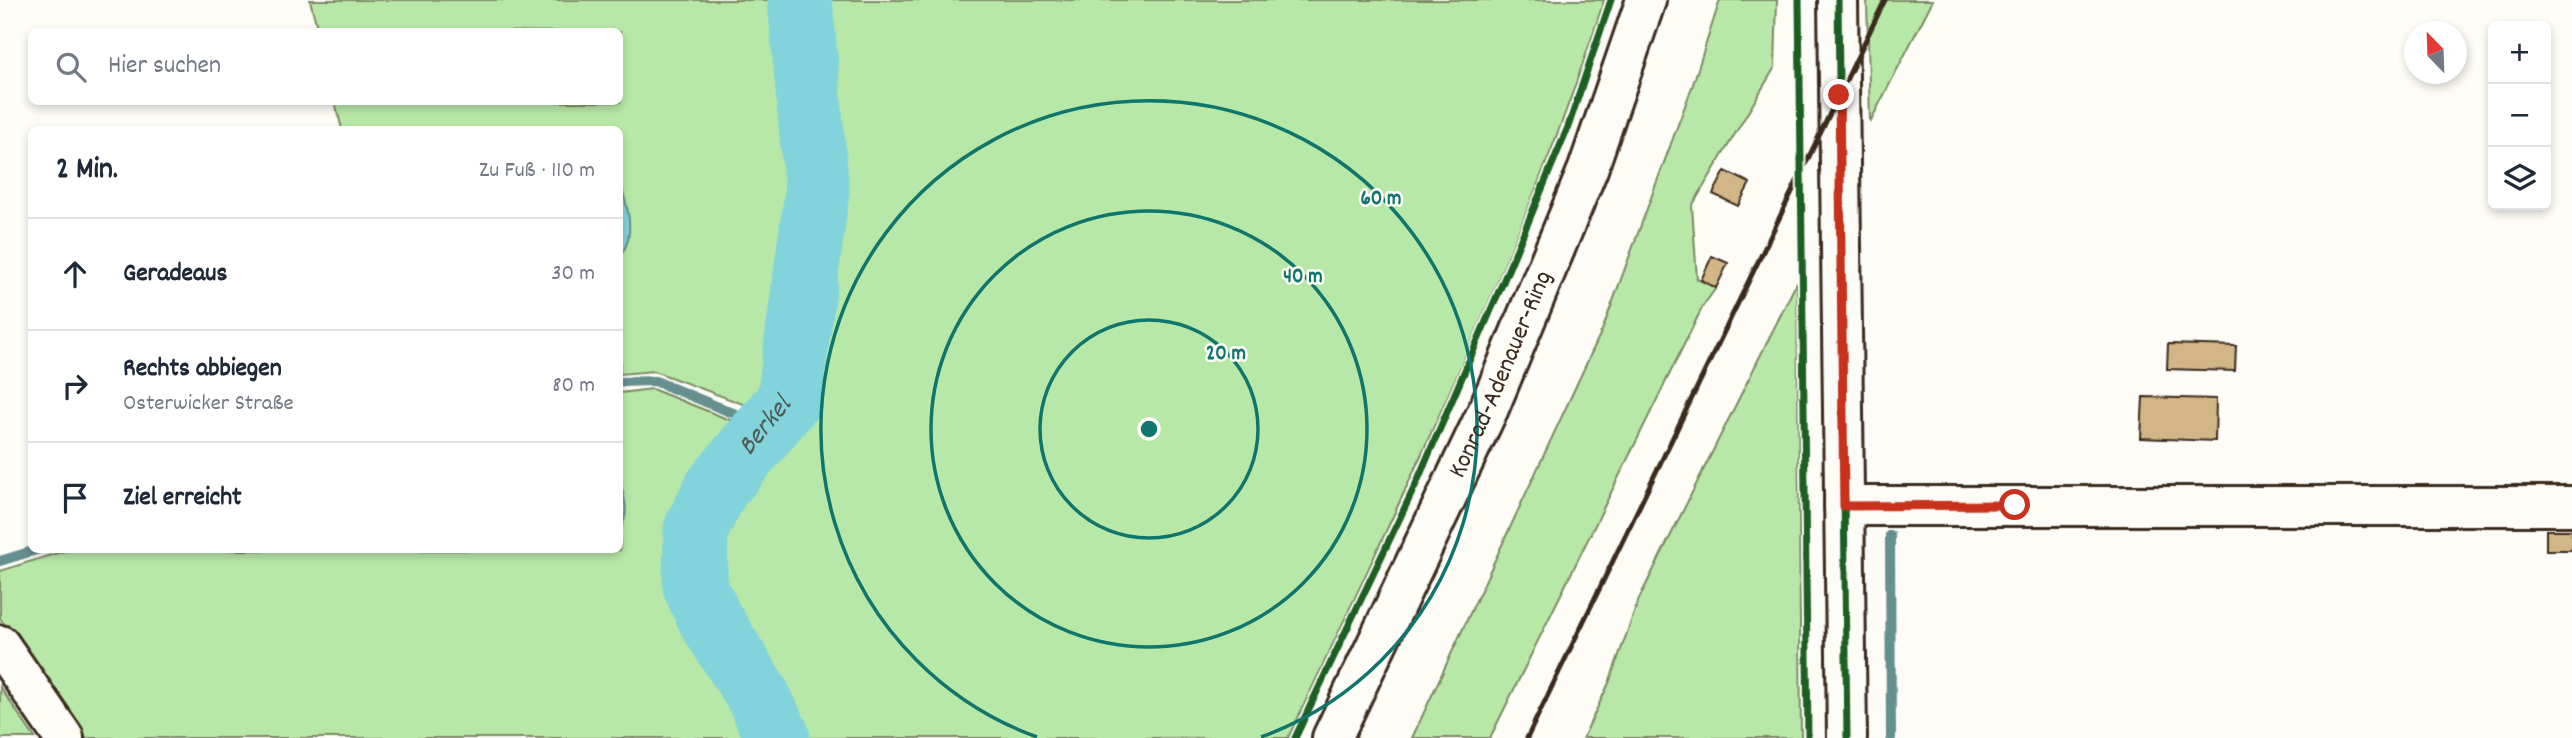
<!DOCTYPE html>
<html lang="de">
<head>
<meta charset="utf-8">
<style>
	body { margin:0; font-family:Dekko,sans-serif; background:#f6f6f7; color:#1f2937 }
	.controls { position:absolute; right:21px; top:21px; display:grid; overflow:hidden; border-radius:10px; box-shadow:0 4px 10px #0003 }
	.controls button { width:63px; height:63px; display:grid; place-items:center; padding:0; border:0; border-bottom:2px solid #e0e1e3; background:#fff; color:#1f2937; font:35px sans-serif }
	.compass { position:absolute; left:2404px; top:21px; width:63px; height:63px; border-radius:50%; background:#fff; box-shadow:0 4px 10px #0003; rotate:337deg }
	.stop { position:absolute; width:21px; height:21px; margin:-16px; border:5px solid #c8321e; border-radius:50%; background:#fff }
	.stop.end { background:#c8321e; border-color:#fff; box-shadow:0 2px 7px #0008 }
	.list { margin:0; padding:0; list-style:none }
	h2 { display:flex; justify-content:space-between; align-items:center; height:91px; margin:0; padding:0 28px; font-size:30px }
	h2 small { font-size:23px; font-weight:400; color:#747a83 }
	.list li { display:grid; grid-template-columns:46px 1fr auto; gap:21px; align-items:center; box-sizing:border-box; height:112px; padding:0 28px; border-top:2px solid #e0e1e3 }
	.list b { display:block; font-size:26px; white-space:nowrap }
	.list p { margin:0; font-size:23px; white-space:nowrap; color:#747a83 }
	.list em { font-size:23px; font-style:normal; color:#747a83 }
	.icon { flex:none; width:38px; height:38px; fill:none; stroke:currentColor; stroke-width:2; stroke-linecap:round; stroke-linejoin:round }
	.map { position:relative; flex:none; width:2572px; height:738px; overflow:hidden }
	.search { position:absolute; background:#fff; box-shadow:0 4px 10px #0003; left:28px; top:28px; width:595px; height:77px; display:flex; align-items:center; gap:18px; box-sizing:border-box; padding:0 24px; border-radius:10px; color:#747a83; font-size:26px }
	.panel { position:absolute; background:#fff; box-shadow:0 4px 10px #0003; left:28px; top:126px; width:595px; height:427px; border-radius:10px }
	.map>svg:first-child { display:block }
</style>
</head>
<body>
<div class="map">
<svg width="2572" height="738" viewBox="0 0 2572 738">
	<rect width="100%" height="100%" fill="#fdfcf7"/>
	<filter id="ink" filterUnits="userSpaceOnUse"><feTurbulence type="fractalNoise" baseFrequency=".0143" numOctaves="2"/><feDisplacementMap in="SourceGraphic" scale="14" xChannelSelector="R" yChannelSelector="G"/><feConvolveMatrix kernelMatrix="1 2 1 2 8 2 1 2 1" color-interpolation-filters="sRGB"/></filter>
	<g filter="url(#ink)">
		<g fill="#b8e8a7" stroke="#7a8962" stroke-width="2">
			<polygon points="310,0 780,0 786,29 796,103 799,199 774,339 756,409 654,371 620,374 620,130 342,129 335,102 620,102 620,32 318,31"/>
			<path d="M820,0H1604C1569,111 1525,218 1479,325C1419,464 1354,601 1288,738H796L760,662L721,598L711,556L712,542L720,521L734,498L797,412L814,331L833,198V89Z"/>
			<polygon points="1720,0 1777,0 1775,67 1692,206 1697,279 1716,288 1703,306 1490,738 1412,738 1603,328 1693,84"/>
			<polygon points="1867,0 1933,0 1870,122"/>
			<polygon points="1797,282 1801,738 1583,738 1609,683 1639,599"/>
			<path d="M652,389L750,428C735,444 715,460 703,479C677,516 666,569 686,610C707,654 739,690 752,738H81L0,618V571L67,550H620V393Z"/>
			<polygon points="0,687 35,738 0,738"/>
		</g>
		<g fill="#82d3db" stroke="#668f8f" stroke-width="2">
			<path d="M620,184C628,206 636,236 620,256Z"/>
			<path d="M620,482C625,500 630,512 620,530Z"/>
		</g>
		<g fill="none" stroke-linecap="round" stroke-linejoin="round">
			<g stroke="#668f8f" stroke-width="10">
				<polyline points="620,382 655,381 767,427"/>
				<polyline points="1890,535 1891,738"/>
				<polyline points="0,561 36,550"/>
			</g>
			<path stroke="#82d3db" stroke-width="65" id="s1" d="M778,738L758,696L710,619L695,586L696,529L716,489L789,400L817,192L800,0"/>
		</g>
		<g fill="#d2b687" stroke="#3b2a1e" stroke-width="2">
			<polygon points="1725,171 1750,183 1738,206 1713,194"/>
			<polygon points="1712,256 1728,263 1716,288 1701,280"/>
			<polygon points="2168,344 2236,346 2235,371 2167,369"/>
			<polygon points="2143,397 2216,399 2215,441 2141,438"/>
			<rect x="2546" y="530" width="26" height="20"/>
		</g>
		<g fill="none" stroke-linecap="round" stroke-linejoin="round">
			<defs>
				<g id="street">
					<polyline points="1838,0 1847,738"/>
					<polyline points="1844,506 2572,506"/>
					<polyline points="0,645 64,738"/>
				</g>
				<g id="secondary">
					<path id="s2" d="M1332,738L1489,408L1588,169L1646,0"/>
				</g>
			</defs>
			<use href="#street" stroke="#3b2a1e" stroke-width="44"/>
			<use href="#secondary" stroke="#3b2a1e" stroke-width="44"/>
			<use href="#street" stroke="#fdfcf7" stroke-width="38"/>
			<use href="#secondary" stroke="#fdfcf7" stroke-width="38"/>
			<polyline stroke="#3b2a1e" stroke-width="5" points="1527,738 1885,0"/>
			<defs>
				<g id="cycleway">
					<polyline points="1799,0 1808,738"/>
					<polyline points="1838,0 1847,738"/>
					<polyline points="1295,738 1416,484 1500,289 1568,127 1611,0"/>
				</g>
			</defs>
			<use href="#cycleway" stroke="#fdfcf7" stroke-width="11"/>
			<use href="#cycleway" stroke="#1b5e20" stroke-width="7"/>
		</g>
	</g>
	<g fill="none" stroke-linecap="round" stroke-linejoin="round" filter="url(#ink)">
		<polyline stroke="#c8321e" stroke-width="9" points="1839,95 1844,506 2015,505"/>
	</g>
	<g fill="none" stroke="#0f766e" stroke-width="3.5">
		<circle cx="1149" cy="429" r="109"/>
		<circle cx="1149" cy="429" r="218"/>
		<path d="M1037 737A328 328 0 1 1 1261 737"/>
	</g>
	<g text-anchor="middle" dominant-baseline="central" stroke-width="5" stroke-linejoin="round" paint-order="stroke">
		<g font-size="26" fill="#3b2a1e" stroke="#fdfcf7">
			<text stroke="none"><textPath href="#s2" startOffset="401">Konrad-Adenauer-Ring</textPath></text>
		</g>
		<g font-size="28" font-style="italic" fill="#505d57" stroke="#fdfcf7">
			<text stroke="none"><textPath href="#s1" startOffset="355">Berkel</textPath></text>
		</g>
	</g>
	<circle cx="1149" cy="429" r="10" fill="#0f766e" stroke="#fdfcf7" stroke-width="3.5"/>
	<g font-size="21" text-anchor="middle" font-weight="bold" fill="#0f766e" stroke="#fdfcf7" stroke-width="5" stroke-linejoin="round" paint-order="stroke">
		<text x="1381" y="204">60 m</text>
		<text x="1303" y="282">40 m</text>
		<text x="1226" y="359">20 m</text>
	</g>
</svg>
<div class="controls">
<button>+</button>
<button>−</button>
<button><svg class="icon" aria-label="layers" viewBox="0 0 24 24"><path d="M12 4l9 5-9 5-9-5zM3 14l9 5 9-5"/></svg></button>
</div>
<svg class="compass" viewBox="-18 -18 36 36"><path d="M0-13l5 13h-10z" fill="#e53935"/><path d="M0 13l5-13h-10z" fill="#747a83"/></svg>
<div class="stop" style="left:2015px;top:505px"></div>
<div class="stop end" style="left:1839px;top:95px"></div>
<div class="search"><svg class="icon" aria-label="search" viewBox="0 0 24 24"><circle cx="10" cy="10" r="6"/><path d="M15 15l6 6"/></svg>Hier suchen</div>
<section class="panel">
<h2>2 Min.<small>Zu Fuß · 110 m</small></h2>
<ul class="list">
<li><svg class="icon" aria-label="ahead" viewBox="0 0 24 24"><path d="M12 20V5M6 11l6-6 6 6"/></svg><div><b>Geradeaus</b></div><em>30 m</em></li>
<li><svg class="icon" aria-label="right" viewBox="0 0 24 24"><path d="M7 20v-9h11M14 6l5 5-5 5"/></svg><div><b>Rechts abbiegen</b><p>Osterwicker Straße</p></div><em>80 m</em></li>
<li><svg class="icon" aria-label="arrive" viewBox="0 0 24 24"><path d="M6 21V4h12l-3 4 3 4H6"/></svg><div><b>Ziel erreicht</b></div></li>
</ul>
</section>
</div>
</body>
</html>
